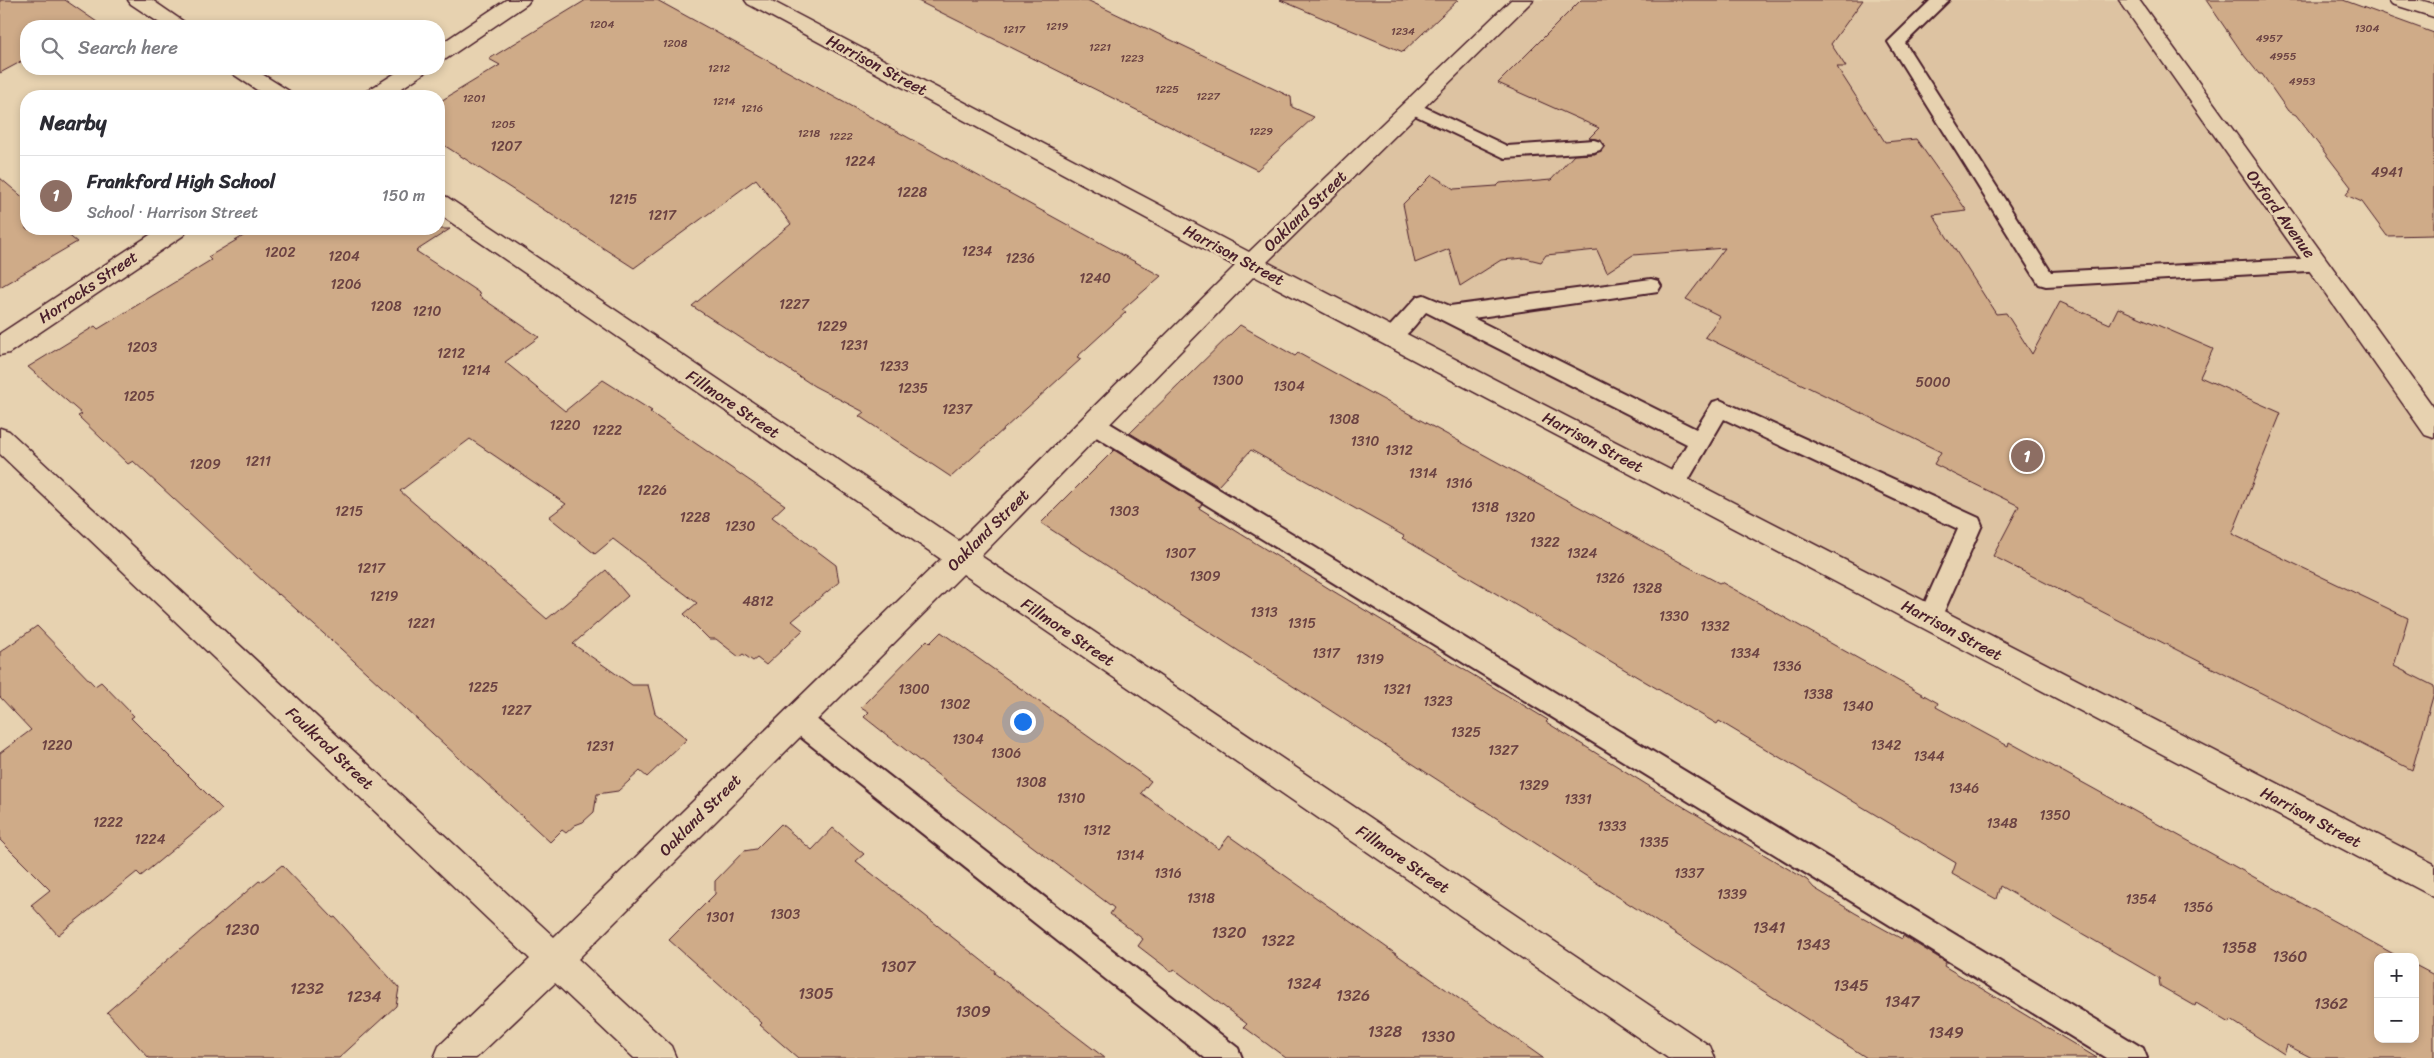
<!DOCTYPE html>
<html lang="en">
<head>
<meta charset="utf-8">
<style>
	body { margin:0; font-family:Sriracha,sans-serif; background:#f2f2f3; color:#2b2b33 }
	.controls { position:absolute; right:15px; bottom:15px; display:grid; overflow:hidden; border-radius:10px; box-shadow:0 2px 8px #0003 }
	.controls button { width:45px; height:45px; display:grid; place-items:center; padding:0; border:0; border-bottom:1px solid #e1e1e2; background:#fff; color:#2b2b33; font:25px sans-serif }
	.you { position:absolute; left:1022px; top:721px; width:18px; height:18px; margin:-12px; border:4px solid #fff; border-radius:50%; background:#1a73e8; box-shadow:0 0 0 8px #1a73e833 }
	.badge { display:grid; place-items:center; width:32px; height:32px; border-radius:50%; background:#7c3aed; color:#fff; font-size:16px; font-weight:700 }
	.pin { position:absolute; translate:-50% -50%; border:2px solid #fff; box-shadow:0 1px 5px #0006 }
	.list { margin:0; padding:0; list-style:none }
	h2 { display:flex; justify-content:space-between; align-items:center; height:65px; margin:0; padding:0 20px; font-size:21px }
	h2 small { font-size:16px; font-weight:400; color:#7c7c81 }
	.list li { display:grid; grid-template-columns:32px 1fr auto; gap:15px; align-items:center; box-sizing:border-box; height:80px; padding:0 20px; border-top:1px solid #e1e1e2 }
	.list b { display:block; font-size:19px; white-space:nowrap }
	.list p { margin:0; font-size:16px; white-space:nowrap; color:#7c7c81 }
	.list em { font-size:16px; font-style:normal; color:#7c7c81 }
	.icon { flex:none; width:28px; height:28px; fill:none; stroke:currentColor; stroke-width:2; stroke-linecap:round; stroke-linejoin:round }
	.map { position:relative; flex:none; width:2434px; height:1058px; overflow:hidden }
	.search { position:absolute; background:#fff; box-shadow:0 2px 8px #0003; left:20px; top:20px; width:425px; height:55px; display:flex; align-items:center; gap:12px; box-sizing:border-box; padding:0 18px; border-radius:20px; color:#7c7c81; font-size:19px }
	.panel { position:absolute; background:#fff; box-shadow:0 2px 8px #0003; left:20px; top:90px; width:425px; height:145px; border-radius:20px }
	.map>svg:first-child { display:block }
</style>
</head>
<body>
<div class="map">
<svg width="2434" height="1058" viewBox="0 0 2434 1058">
	<rect width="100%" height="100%" fill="#e7d2b0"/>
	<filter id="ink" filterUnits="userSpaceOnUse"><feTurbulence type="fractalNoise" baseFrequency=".02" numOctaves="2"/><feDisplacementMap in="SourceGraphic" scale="10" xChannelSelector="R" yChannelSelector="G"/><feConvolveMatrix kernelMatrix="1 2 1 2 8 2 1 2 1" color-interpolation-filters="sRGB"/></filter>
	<g filter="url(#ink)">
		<polygon fill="#ddc3a2" points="1523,0 2129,0 2434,428 2434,881 1251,264"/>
		<g fill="#cfab88" stroke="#4a1f2b">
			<polygon points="0,0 65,0 97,22 90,26 26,26 26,59 0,73"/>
			<polygon points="586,0 657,0 1161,276 1122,310 1126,312 1077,357 1081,359 951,477 859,416 864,412 814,386 692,306 791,224 756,179 634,268 439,142 439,102 500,65 489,59"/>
			<polygon points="916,0 1087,0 1291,97 1292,107 1314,117 1257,170"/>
			<polygon points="1280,0 1458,0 1403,52"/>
			<polygon points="1581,0 1863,0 1831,44 1846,67 1837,67 1885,142 1916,139 1967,211 1933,215 1996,314 2006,313 2032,354 2060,302 2110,324 2118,308 2213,349 2200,377 2281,413 2232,534 2408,618 2394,666 2434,686 2434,693 2412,770 1993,556 2019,506 1934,464 1941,452 1705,337 1720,316 1686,299 1725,248 1633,255 1607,272 1597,250 1546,255 1541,262 1525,258 1501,260 1460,286 1449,249 1415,263 1403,204 1432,175 1454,189 1497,186 1500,183 1511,182 1517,183 1551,180 1574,155 1595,154 1604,147 1601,140 1589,138 1599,128 1498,83"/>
			<polygon points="2206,0 2343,0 2434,33 2434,235 2387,236 2362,202 2346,195 2351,187 2296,115 2288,111 2262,74 2259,74 2243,54"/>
			<polygon points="0,178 26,200 26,229 61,229 77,242 0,287"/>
			<polygon points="255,229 450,229 416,251 481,294 479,296 539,337 505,362 565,411 603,380 652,411 650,412 785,505 772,517 836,565 839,582 792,621 803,630 766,665 757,658 753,661 743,654 739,657 716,639 709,639 684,614 697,603 613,539 595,554 549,517 566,504 470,439 400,491 547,619 606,570 628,596 573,644 632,685 648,685 655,713 687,739 647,777 640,771 618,791 597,794 594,812 583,822 575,825 566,833 562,830 550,842 341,649 279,594 278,595 133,461 128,464 78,416 82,414 28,367 95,326 98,329 211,260 208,257"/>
			<polygon points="1240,325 1295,356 1298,353 1689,567 1719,583 1721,582 1938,703 1936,707 2008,746 2009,742 2399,957 2378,957 2378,1039 2415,1039 2415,965 2434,975 2434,1058 2312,1058 2287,1045 2284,1054 2231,1020 2230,1023 2196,1003 2195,1006 2160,986 2159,978 2000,886 1996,899 1952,874 1956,863 1719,721 1717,724 1402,538 1404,536 1251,450 1218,486 1130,433"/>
			<polygon points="1114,450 1202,504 1199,508 1333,591 1548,720 1546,722 1657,791 1807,880 1814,888 1855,913 1902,939 1903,936 1946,962 1944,966 2097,1058 1867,1058 1041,523"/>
			<polygon points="37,626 95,686 101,682 134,716 131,718 222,809 141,876 137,872 58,935 31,905 50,890 0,840 0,753 31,730 0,697 0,652"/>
			<polygon points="941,632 1151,781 1141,793 1219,849 1229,836 1543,1058 1286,1058 1244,1027 1247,1024 1174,969 1172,972 1138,946 1143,939 1110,914 1114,908 921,762 864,717 869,712 861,707 927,640 930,643"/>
			<polygon points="781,824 812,850 833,828 864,854 856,861 995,971 994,973 1105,1058 798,1058 760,1025 762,1023 669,940 715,894 715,881 744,851 756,849"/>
			<polygon points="282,865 333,918 335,917 399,988 396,1006 339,1058 149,1058 107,1012 259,881 261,882"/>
		</g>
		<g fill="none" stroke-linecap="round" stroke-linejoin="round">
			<defs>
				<g id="lane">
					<polygon points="1931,0 1949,0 1905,43 2051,272 2318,258 2325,260 2328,265 2325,270 2046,286 2039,284 1888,42"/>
					<polygon points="1412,101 1507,146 1594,140 1600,142 1603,146 1600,150 1594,152 1505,158 1406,111 1403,107 1406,103"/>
					<path d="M1651,279L1658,281L1661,286L1658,291L1473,318L1696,429L1713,402L1720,400L1979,518L1982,525L1938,625L1930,628L1922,625L1918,618L1958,529L1724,419L1682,491L1674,494L1666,491L1663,485L1687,444L1426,312C1415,324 1401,348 1383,342L1380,337L1417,297L1424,295L1450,306Z"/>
					<polygon points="1093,416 1101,418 2143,1048 2147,1058 2106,1058 1085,430 1082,424 1085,418"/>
					<polygon points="797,708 806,711 1238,1048 1242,1058 1205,1058 788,727 785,719 788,711"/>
				</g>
				<g id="street">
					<polygon points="128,0 152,0 184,22 187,26 164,26 131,4"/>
					<polygon points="506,0 530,0 527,4 446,59 439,60 439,45"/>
					<polygon points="745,0 770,0 1249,252 1511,0 1533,0 1267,262 2434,864 2434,897 1254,276 981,556 1710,1046 1715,1058 1668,1058 963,574 578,959 671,1046 676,1058 634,1058 555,983 476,1058 434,1058 439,1046 530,959 0,454 0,428 9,431 554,937 941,559 439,214 439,195 447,197 959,541 1235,266 748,4"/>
					<polygon points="2389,0 2420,0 2434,4 2434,17 2392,4"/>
					<polygon points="229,69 254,69 289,91 292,96 266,96 233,74"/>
					<polygon points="402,69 427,69 423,74 390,96 364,96 367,91"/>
					<polygon points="159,229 188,229 184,235 9,353 0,355 0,334"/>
				</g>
				<polygon id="secondary" points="2119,0 2139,0 2434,408 2434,438 2425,435"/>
			</defs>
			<use href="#lane" stroke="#4a1f2b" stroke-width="4"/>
			<use href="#street" stroke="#4a1f2b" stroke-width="3"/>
			<use href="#secondary" stroke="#4a1f2b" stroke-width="3"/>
			<use href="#lane" fill="#e7d2b0" fill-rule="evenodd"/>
			<use href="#street" fill="#e7d2b0" fill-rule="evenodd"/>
			<use href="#secondary" fill="#e7d2b0" fill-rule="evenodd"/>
		</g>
	</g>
	<g text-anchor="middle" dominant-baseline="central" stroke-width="5" stroke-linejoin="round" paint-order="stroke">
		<g font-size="11" fill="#6b4242">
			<text x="602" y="24">1204</text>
			<text x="1057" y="26">1219</text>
			<text x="2367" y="28">1304</text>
			<text x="1014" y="29">1217</text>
			<text x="1403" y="31">1234</text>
			<text x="2269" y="38">4957</text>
			<text x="675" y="43">1208</text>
			<text x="1100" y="47">1221</text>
			<text x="2283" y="56">4955</text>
			<text x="1132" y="58">1223</text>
			<text x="719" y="68">1212</text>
			<text x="2302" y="81">4953</text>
			<text x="1167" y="89">1225</text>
			<text x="1208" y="96">1227</text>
			<text x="474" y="98">1201</text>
			<text x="724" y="101">1214</text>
			<text x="752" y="108">1216</text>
			<text x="503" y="124">1205</text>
			<text x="1261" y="131">1229</text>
			<text x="809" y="133">1218</text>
			<text x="841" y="136">1222</text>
		</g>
		<g font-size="14" fill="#6b4242">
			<text x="506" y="146">1207</text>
			<text x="860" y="161">1224</text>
			<text x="2387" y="172">4941</text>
			<text x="912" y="192">1228</text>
			<text x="623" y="199">1215</text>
			<text x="662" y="215">1217</text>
			<text x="977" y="251">1234</text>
			<text x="280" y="252">1202</text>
			<text x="344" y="256">1204</text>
			<text x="1020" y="258">1236</text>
			<text x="1095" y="278">1240</text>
			<text x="346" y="284">1206</text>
			<text x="794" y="304">1227</text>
			<text x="386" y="306">1208</text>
			<text x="427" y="311">1210</text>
			<text x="832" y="326">1229</text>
			<text x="854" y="345">1231</text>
			<text x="142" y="347">1203</text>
			<text x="451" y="353">1212</text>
			<text x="894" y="366">1233</text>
			<text x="476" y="370">1214</text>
			<text x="1228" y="380">1300</text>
			<text x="1933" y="382">5000</text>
			<text x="1289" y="386">1304</text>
			<text x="913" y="388">1235</text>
			<text x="139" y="396">1205</text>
			<text x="957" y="409">1237</text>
			<text x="1344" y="419">1308</text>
			<text x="565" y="425">1220</text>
			<text x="607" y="430">1222</text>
			<text x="1365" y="441">1310</text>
			<text x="1399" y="450">1312</text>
			<text x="258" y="461">1211</text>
			<text x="205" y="464">1209</text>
			<text x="1423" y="473">1314</text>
			<text x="1459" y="483">1316</text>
			<text x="652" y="490">1226</text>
			<text x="1485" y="507">1318</text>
			<text x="349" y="511">1215</text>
			<text x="1124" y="511">1303</text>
			<text x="695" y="517">1228</text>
			<text x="1520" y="517">1320</text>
			<text x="740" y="526">1230</text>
			<text x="1545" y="542">1322</text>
			<text x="1180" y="553">1307</text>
			<text x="1582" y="553">1324</text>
			<text x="371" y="568">1217</text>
			<text x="1205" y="576">1309</text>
			<text x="1610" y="578">1326</text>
			<text x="1647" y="588">1328</text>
			<text x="384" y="596">1219</text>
			<text x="758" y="601">4812</text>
			<text x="1264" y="612">1313</text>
			<text x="1674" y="616">1330</text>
			<text x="421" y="623">1221</text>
			<text x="1302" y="623">1315</text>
			<text x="1715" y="626">1332</text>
			<text x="1326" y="653">1317</text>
			<text x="1745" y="653">1334</text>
			<text x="1370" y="659">1319</text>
			<text x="1787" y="666">1336</text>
			<text x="483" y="687">1225</text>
			<text x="914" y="689">1300</text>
			<text x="1397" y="689">1321</text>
			<text x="1818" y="694">1338</text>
			<text x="1438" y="701">1323</text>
			<text x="955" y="704">1302</text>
			<text x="1858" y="706">1340</text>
			<text x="516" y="710">1227</text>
			<text x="1466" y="732">1325</text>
			<text x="968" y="739">1304</text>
			<text x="57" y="745">1220</text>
			<text x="1886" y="745">1342</text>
			<text x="600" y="746">1231</text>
			<text x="1503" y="750">1327</text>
			<text x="1006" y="753">1306</text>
			<text x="1929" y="756">1344</text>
			<text x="1031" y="782">1308</text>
			<text x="1534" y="785">1329</text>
			<text x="1964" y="788">1346</text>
			<text x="1071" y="798">1310</text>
			<text x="1578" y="799">1331</text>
			<text x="2055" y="815">1350</text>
			<text x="108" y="822">1222</text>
			<text x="2002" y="823">1348</text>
			<text x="1612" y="826">1333</text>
			<text x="1097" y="830">1312</text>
			<text x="150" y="839">1224</text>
			<text x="1654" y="842">1335</text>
			<text x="1130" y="855">1314</text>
			<text x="1168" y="873">1316</text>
			<text x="1689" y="873">1337</text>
			<text x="1732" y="894">1339</text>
			<text x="1201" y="898">1318</text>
			<text x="2141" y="899">1354</text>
			<text x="2198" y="907">1356</text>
			<text x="785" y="914">1303</text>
			<text x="720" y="917">1301</text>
		</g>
		<g font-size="16" fill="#4a1f2b" stroke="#e7d2b0">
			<text transform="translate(877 65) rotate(28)">Harrison Street</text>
			<text transform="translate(1305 211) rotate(-44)">Oakland Street</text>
			<text transform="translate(2281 214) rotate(54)">Oxford Avenue</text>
			<text transform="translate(1234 255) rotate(28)">Harrison Street</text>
			<text transform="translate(88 287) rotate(-34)">Horrocks Street</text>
			<text transform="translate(733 404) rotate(34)">Fillmore Street</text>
			<text transform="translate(1593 442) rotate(28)">Harrison Street</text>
			<text transform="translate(988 530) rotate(-45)">Oakland Street</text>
			<text transform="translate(1952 630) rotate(28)">Harrison Street</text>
			<text transform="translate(1068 632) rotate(34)">Fillmore Street</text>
			<text transform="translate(330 748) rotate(43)">Foulkrod Street</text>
			<text transform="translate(700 815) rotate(-45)">Oakland Street</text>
			<text transform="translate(2311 817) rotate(28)">Harrison Street</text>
			<text transform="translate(1403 859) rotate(34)">Fillmore Street</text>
		</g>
		<g font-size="16" fill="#6b4242">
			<text x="1769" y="927">1341</text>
			<text x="242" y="929">1230</text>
			<text x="1229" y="932">1320</text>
			<text x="1278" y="940">1322</text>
			<text x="1813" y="944">1343</text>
			<text x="2239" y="947">1358</text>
			<text x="2290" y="956">1360</text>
			<text x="898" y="966">1307</text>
			<text x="1304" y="983">1324</text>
			<text x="1851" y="985">1345</text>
			<text x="307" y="988">1232</text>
			<text x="816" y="993">1305</text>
			<text x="1353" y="995">1326</text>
			<text x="364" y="996">1234</text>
			<text x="1902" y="1001">1347</text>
			<text x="2331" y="1003">1362</text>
			<text x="973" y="1011">1309</text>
			<text x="1385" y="1031">1328</text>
			<text x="1946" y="1032">1349</text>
			<text x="1438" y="1036">1330</text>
		</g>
	</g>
</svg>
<div class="controls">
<button>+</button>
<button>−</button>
</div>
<div class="you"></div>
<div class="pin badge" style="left:2027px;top:456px;background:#8d6e63">1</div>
<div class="search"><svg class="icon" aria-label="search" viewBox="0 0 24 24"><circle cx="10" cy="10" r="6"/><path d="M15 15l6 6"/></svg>Search here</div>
<section class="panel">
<h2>Nearby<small></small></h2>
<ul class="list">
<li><span class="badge" style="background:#8d6e63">1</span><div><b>Frankford High School</b><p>School · Harrison Street</p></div><em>150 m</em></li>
</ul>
</section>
</div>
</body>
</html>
